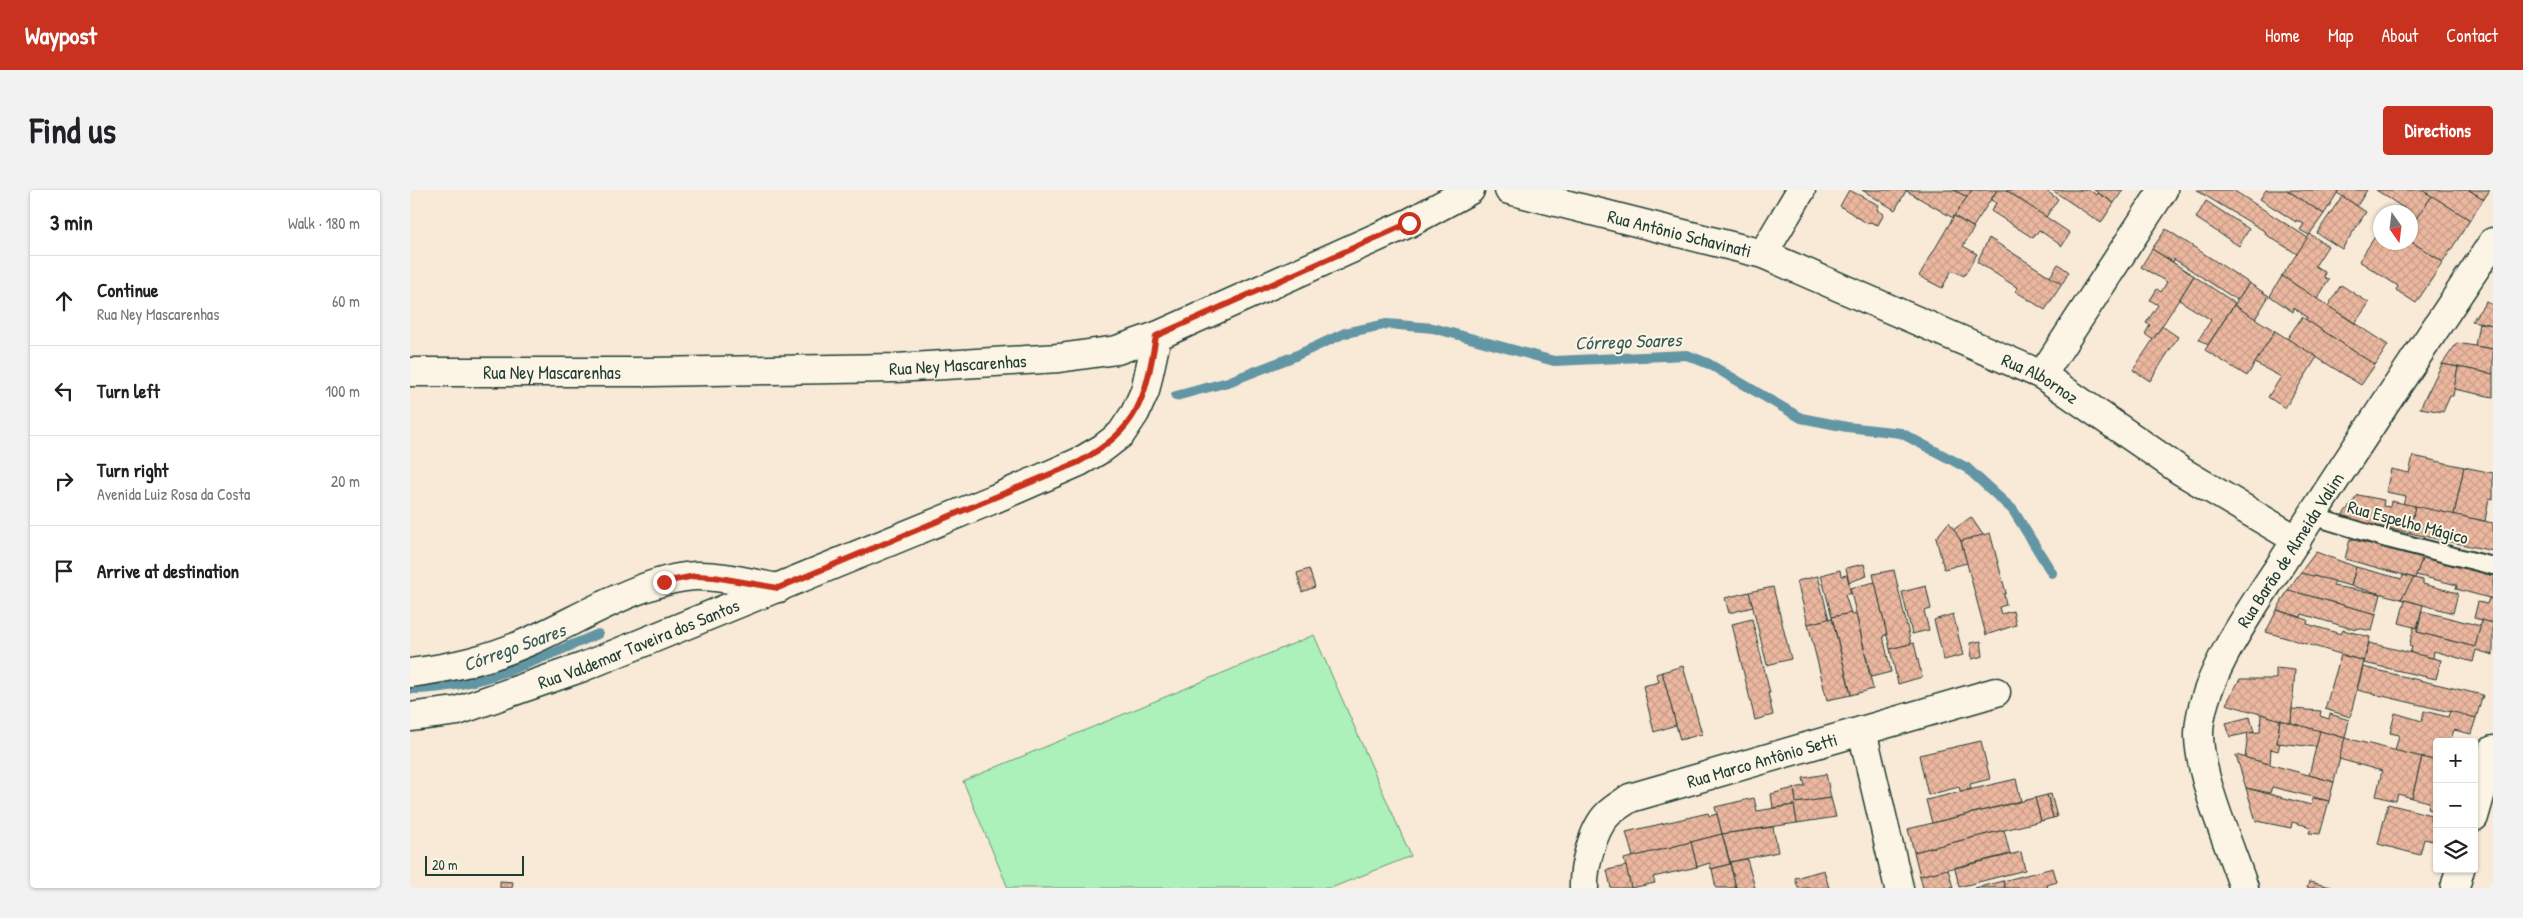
<!DOCTYPE html>
<html lang="en">
<head>
<meta charset="utf-8">
<style>
	body { margin:0; font-family:"Patrick Hand",sans-serif; background:#f2f2f2; color:#202124 }
	.controls { position:absolute; right:15px; bottom:15px; display:grid; overflow:hidden; border-radius:5px; box-shadow:0 1px 4px #0004 }
	.controls button { width:45px; height:45px; display:grid; place-items:center; padding:0; border:0; border-bottom:1px solid #e0e0e0; background:#fff; color:#202124; font:25px sans-serif }
	.compass { position:absolute; left:1963px; top:15px; width:45px; height:45px; border-radius:50%; background:#fff; box-shadow:0 1px 4px #0004; rotate:166deg }
	.scale { position:absolute; left:15px; bottom:12px; width:99px; box-sizing:border-box; padding-left:5px; border:2px solid #1f3d34; border-top:0; font-size:14px; line-height:18px; white-space:nowrap; color:#1f3d34; -webkit-text-stroke:4px #fcf5e5; paint-order:stroke }
	.stop { position:absolute; width:15px; height:15px; margin:-11px; border:4px solid #c8321e; border-radius:50%; background:#fff }
	.stop.end { background:#c8321e; border-color:#fff; box-shadow:0 1px 5px #0008 }
	.list { margin:0; padding:0; list-style:none }
	h2 { display:flex; justify-content:space-between; align-items:center; height:65px; margin:0; padding:0 20px; font-size:21px }
	h2 small { font-size:16px; font-weight:400; color:#757577 }
	.list li { display:grid; grid-template-columns:32px 1fr auto; gap:15px; align-items:center; box-sizing:border-box; height:90px; padding:0 20px; border-top:1px solid #e0e0e0 }
	.list b { display:block; font-size:19px; white-space:nowrap }
	.list p { margin:0; font-size:16px; white-space:nowrap; color:#757577 }
	.list em { font-size:16px; font-style:normal; color:#757577 }
	.icon { flex:none; width:28px; height:28px; fill:none; stroke:currentColor; stroke-width:2; stroke-linecap:round; stroke-linejoin:round }
	.map { position:relative; flex:none; width:2083px; height:698px; overflow:hidden; border-radius:5px }
	header { display:flex; align-items:center; gap:30px; box-sizing:border-box; height:70px; padding:0 25px; background:#c8321e; color:#fff }
	header strong { font-size:24px }
	nav { display:flex; gap:28px; margin-inline-start:auto; font-size:18px }
	.intro { display:flex; align-items:center; justify-content:space-between; box-sizing:border-box; height:120px; padding:0 30px }
	h1 { margin:0; font-size:35px }
	.button { padding:12px 22px; border-radius:5px; background:#c8321e; color:#fff; font-size:18px; font-weight:700 }
	main { display:flex; gap:30px; padding:0 30px }
	aside { flex:1; background:#fff; border-radius:5px; box-shadow:0 1px 4px #0004 }
	.map>svg:first-child { display:block }
</style>
</head>
<body>
<header>
<strong>Waypost</strong>
<nav><a>Home</a><a>Map</a><a>About</a><a>Contact</a></nav>
</header>
<div class="intro"><h1>Find us</h1><a class="button">Directions</a></div>
<main>
<aside>
<h2>3 min<small>Walk · 180 m</small></h2>
<ul class="list">
<li><svg class="icon" aria-label="ahead" viewBox="0 0 24 24"><path d="M12 20V5M6 11l6-6 6 6"/></svg><div><b>Continue</b><p>Rua Ney Mascarenhas</p></div><em>60 m</em></li>
<li><svg class="icon" aria-label="left" viewBox="0 0 24 24"><path d="M17 20v-9H6M10 6l-5 5 5 5"/></svg><div><b>Turn left</b></div><em>100 m</em></li>
<li><svg class="icon" aria-label="right" viewBox="0 0 24 24"><path d="M7 20v-9h11M14 6l5 5-5 5"/></svg><div><b>Turn right</b><p>Avenida Luiz Rosa da Costa</p></div><em>20 m</em></li>
<li><svg class="icon" aria-label="arrive" viewBox="0 0 24 24"><path d="M6 21V4h12l-3 4 3 4H6"/></svg><div><b>Arrive at destination</b></div></li>
</ul>
</aside>
<div class="map">
<svg width="2083" height="698" viewBox="0 0 2083 698">
	<defs>
		<pattern id="building-cross-hatch" width="8" height="8" patternUnits="userSpaceOnUse" patternTransform="scale(1.25)"><rect width="8" height="8" fill="#ecb79f"/><path d="M0 0l8 8M0 8l8-8" fill="none" stroke="#ca9e8a"/></pattern>
	</defs>
	<rect width="100%" height="100%" fill="#f9e9d7"/>
	<filter id="ink" filterUnits="userSpaceOnUse"><feTurbulence type="fractalNoise" baseFrequency=".02" numOctaves="2"/><feDisplacementMap in="SourceGraphic" scale="10" xChannelSelector="R" yChannelSelector="G"/><feConvolveMatrix kernelMatrix="1 2 1 2 8 2 1 2 1" color-interpolation-filters="sRGB"/></filter>
	<g filter="url(#ink)">
		<polygon fill="#acf0ba" stroke="#669677" points="904,445 1001,666 921,698 598,698 553,591"/>
		<g fill="none" stroke-linecap="round" stroke-linejoin="round">
			<g stroke="#6296a4" stroke-width="10">
				<polyline points="766,206 818,192 885,166 935,143 977,134 1023,138 1144,171 1277,165 1299,174 1391,228 1437,237 1491,243 1557,278 1603,320 1642,383"/>
				<path d="M0,499C67,500 128,469 188,444"/>
			</g>
		</g>
		<g fill="url(#building-cross-hatch)" stroke="#1f3d34">
			<polygon points="1439,0 1469,15 1467,20 1474,24 1468,35 1460,32 1458,34 1430,16"/>
			<polygon points="1452,0 1495,0 1496,1 1485,20"/>
			<polygon points="1495,0 1544,0 1557,7 1543,28"/>
			<polygon points="1544,0 1562,0 1557,7"/>
			<polygon points="1562,0 1587,0 1563,37 1544,26"/>
			<polygon points="1587,0 1596,0 1660,43 1652,56 1629,40 1623,48 1581,21 1586,13 1581,10"/>
			<polygon points="1596,0 1635,0 1648,9 1636,27"/>
			<polygon points="1642,0 1679,0 1687,5 1688,3 1704,13 1691,33"/>
			<polygon points="1684,0 1713,0 1704,13"/>
			<polygon points="1786,0 1823,0 1898,48 1887,64 1855,44 1856,42"/>
			<polygon points="1856,0 1877,0 1914,24 1899,45 1890,40 1894,34 1886,30 1886,32 1850,9"/>
			<polygon points="1877,0 1924,0 1928,2 1914,24"/>
			<polygon points="1957,0 1947,16 1927,3 1929,0"/>
			<polygon points="1966,0 2012,0 2022,6 2000,37 2000,22"/>
			<polygon points="2012,0 2059,0 2074,9 2060,30"/>
			<polygon points="2059,0 2080,0 2074,9"/>
			<polygon points="1932,6 1956,22 1932,59 1907,43"/>
			<polygon points="2022,6 2060,30 2033,72 2000,51 2000,37"/>
			<polygon points="1796,11 1839,39 1829,56 1786,28"/>
			<polygon points="1544,26 1564,38 1553,56 1567,64 1554,86 1542,80 1532,98 1509,86"/>
			<polygon points="1756,39 1839,93 1827,110 1764,69 1763,72 1742,59"/>
			<polygon points="1970,39 1970,52 2000,52 2000,51 2033,72 2006,113 1986,100 1988,96 1949,71"/>
			<polygon points="1900,44 1918,56 1905,76 1915,82 1914,87 1919,90 1907,109 1872,86"/>
			<polygon points="1579,48 1652,94 1635,120 1605,101 1608,98 1567,72"/>
			<polygon points="1742,59 1784,86 1743,150 1735,144 1740,135 1736,133 1748,115 1740,110 1747,99 1751,102 1757,92 1731,77"/>
			<polygon points="1648,74 1659,82 1652,94 1640,87"/>
			<polygon points="1784,86 1825,113 1798,155 1789,149 1801,130 1769,110"/>
			<polygon points="1872,86 1978,155 1965,175 1896,130 1897,127 1884,118 1883,122 1860,106"/>
			<polygon points="1839,93 1859,106 1845,129 1824,115"/>
			<polygon points="1931,95 1959,113 1945,133 1918,116"/>
			<polygon points="2076,112 2083,115 2083,135 2062,131"/>
			<polygon points="1824,115 1865,141 1837,186 1795,160"/>
			<polygon points="1892,127 1965,175 1951,195 1877,149"/>
			<polygon points="2069,133 2083,135 2083,159 2065,156"/>
			<polygon points="1752,136 1768,147 1740,191 1723,180"/>
			<polygon points="1865,141 1907,167 1875,218 1858,207 1871,187 1845,173"/>
			<polygon points="2047,153 2083,159 2083,184 2032,174"/>
			<polygon points="2032,174 2048,177 2043,206 2040,206 2033,222 2010,218"/>
			<polygon points="2048,177 2083,184 2083,207 2044,199"/>
			<polygon points="2003,266 2054,277 2044,325 1993,314 1996,306 1976,302 1981,279 1999,283"/>
			<polygon points="2054,277 2083,283 2083,309 2079,308 2075,331 2044,325"/>
			<polygon points="1948,305 1974,310 1973,316 1980,317 1981,311 2005,316 2000,343 1930,328"/>
			<polygon points="2005,316 2083,333 2083,361 2000,343"/>
			<polygon points="1561,327 1573,345 1551,351 1543,340"/>
			<polygon points="1539,332 1551,351 1557,373 1534,379 1526,348"/>
			<polygon points="1580,343 1596,403 1594,404 1596,415 1589,417 1591,424 1603,421 1606,435 1576,445 1551,351"/>
			<polygon points="1940,349 2013,367 2005,388 1935,369"/>
			<polygon points="1906,362 1946,377 1941,396 1890,383"/>
			<polygon points="2013,367 2083,383 2083,409 2046,399 2047,395 2006,385"/>
			<polygon points="1454,374 1457,386 1439,392 1436,378"/>
			<polygon points="1946,377 1992,389 1993,385 2004,388 1991,409 1941,396"/>
			<polygon points="899,379 905,397 892,402 887,383"/>
			<polygon points="1430,380 1431,386 1437,385 1441,403 1435,405 1441,423 1422,427 1411,385"/>
			<polygon points="1484,380 1501,454 1480,459 1463,384"/>
			<polygon points="1890,383 1925,391 1923,396 1971,404 1966,424 1878,400"/>
			<polygon points="1408,386 1419,429 1398,434 1387,391"/>
			<polygon points="2004,388 2013,390 2013,394 2048,403 2043,423 1991,409"/>
			<polygon points="1465,392 1477,445 1473,446 1481,482 1461,487 1440,398"/>
			<polygon points="1516,396 1521,419 1514,421 1519,440 1502,444 1492,402"/>
			<polygon points="1363,397 1381,469 1357,475 1339,402"/>
			<polygon points="1878,400 1966,424 1962,441 1947,438 1946,440 1892,424 1891,427 1867,420"/>
			<polygon points="1339,402 1343,417 1319,423 1315,408"/>
			<polygon points="2079,408 2083,409 2083,433 2064,428 2068,412 2077,414"/>
			<polygon points="1995,410 2013,415 2007,438 1989,433"/>
			<polygon points="1867,420 1898,430 1897,434 1931,444 1933,440 1960,447 1954,471 1856,442"/>
			<polygon points="2012,421 2071,436 2065,457 2007,442"/>
			<polygon points="1441,423 1441,425 1446,424 1463,499 1441,505 1422,427"/>
			<polygon points="1543,424 1553,465 1534,470 1524,430"/>
			<polygon points="1422,428 1441,505 1417,510 1398,434"/>
			<polygon points="1342,429 1360,503 1358,503 1363,525 1345,530 1322,434"/>
			<polygon points="2072,430 2083,433 2083,465 2066,460 2063,472 2024,461 2023,468 2000,463 2002,457 1999,456 2004,437 2007,438 2007,442 2065,457"/>
			<polygon points="1571,451 1573,466 1562,469 1560,453"/>
			<polygon points="1504,453 1512,487 1488,494 1480,459"/>
			<polygon points="1959,453 2031,470 2026,489 1954,473"/>
			<polygon points="1931,465 1954,471 1940,527 1915,519"/>
			<polygon points="1273,476 1292,544 1270,550 1252,482"/>
			<polygon points="1953,477 2073,505 2066,528 1947,500"/>
			<polygon points="1866,478 1885,480 1881,533 1816,514 1830,489 1866,489"/>
			<polygon points="1252,482 1266,535 1244,542 1233,496 1249,492 1246,484"/>
			<polygon points="1882,519 1911,521 1910,526 1919,529 1920,524 1939,530 1935,548 1881,533"/>
			<polygon points="2014,521 2038,527 2040,521 2066,528 2061,544 2044,540 2040,552 2027,552 2027,571 1985,561 1989,545 1980,543 1985,523 2012,531"/>
			<polygon points="1851,524 1870,530 1867,553 1870,553 1868,561 1861,559 1860,574 1835,568 1838,543 1850,542"/>
			<polygon points="1840,527 1844,542 1820,547 1816,533"/>
			<polygon points="1870,530 1910,541 1907,557 1867,553"/>
			<polygon points="1910,541 1935,548 1924,592 1899,585"/>
			<polygon points="1935,548 2012,567 2002,608 1988,604 1986,611 1966,606 1972,581 1929,569"/>
			<polygon points="1571,551 1580,589 1560,594 1561,599 1550,601 1549,597 1518,605 1509,565"/>
			<polygon points="1826,565 1924,592 1919,611 1862,597 1860,603 1836,598"/>
			<polygon points="2012,567 2027,571 2027,621 2018,619 2019,612 2002,608"/>
			<polygon points="1416,584 1421,608 1386,613 1384,598 1395,596 1393,588"/>
			<polygon points="1606,589 1611,611 1522,633 1516,610"/>
			<polygon points="1384,598 1386,613 1421,608 1426,627 1387,633 1384,615 1363,618 1361,604"/>
			<polygon points="1836,598 1901,615 1903,608 1919,611 1910,644 1899,643 1901,637 1882,632 1881,638 1846,631"/>
			<polygon points="1641,604 1647,627 1643,628 1637,605"/>
			<polygon points="1637,605 1643,628 1631,631 1625,608"/>
			<polygon points="1344,608 1347,621 1384,615 1387,633 1312,644 1305,617"/>
			<polygon points="1625,608 1631,631 1504,662 1498,639"/>
			<polygon points="1978,614 2021,625 2020,630 2027,631 2027,652 2014,649 2010,665 1968,654"/>
			<polygon points="1298,623 1299,626 1307,624 1312,644 1223,667 1216,642"/>
			<polygon points="1363,637 1368,662 1320,672 1312,644"/>
			<polygon points="1594,640 1600,664 1510,686 1504,662"/>
			<polygon points="1312,644 1320,674 1301,679 1300,673 1287,677 1281,652"/>
			<polygon points="1281,652 1287,677 1243,687 1245,693 1221,698 1214,669"/>
			<polygon points="1611,662 1615,680 1549,697 1545,678"/>
			<polygon points="1337,669 1345,698 1326,698 1320,672"/>
			<polygon points="1320,674 1326,698 1306,698 1302,679"/>
			<polygon points="1216,676 1221,698 1201,698 1197,680"/>
			<polygon points="1643,678 1647,692 1637,695 1638,698 1595,698 1593,691"/>
			<polygon points="1538,679 1543,698 1513,698 1510,686"/>
			<polygon points="1414,680 1419,698 1388,698 1385,688"/>
			<polygon points="90,691 103,692 102,698 90,698"/>
			<polygon points="1593,691 1595,698 1565,698"/>
			<polygon points="1899,692 1926,698 1897,698"/>
		</g>
		<g fill="none" stroke-linecap="round" stroke-linejoin="round">
			<defs>
				<polyline id="lane" points="1902,326 1977,349 2083,376"/>
				<g id="street">
					<path id="s1" d="M1099,0L1353,64L1632,185L1771,281L1887,350"/>
					<polyline points="1353,64 1391,0"/>
					<path id="s2" d="M0,182H240L486,178L649,168L707,160L747,146L999,33L1060,0"/>
					<polyline points="1632,185 1753,0"/>
					<path d="M0,483C45,477 79,469 120,451C168,430 234,388 286,386C313,385 342,394 369,398"/>
					<path id="s3" d="M0,527L47,521L173,477L584,309L669,272L693,258L711,244L725,223L735,201L747,146"/>
					<polyline points="1452,541 1489,698"/>
					<polyline points="2064,627 2083,560"/>
					<path id="s4" d="M1174,698C1173,678 1183,638 1198,624C1204,618 1213,613 1220,608L1586,502"/>
					<path id="s5" d="M1834,698C1820,656 1790,590 1789,546C1788,486 1854,403 1885,352C1949,251 2017,152 2083,52"/>
					<polyline points="2045,698 2050,679"/>
				</g>
			</defs>
			<use href="#lane" stroke="#1f3d34" stroke-width="20"/>
			<use href="#street" stroke="#1f3d34" stroke-width="31"/>
			<use href="#lane" stroke="#fcf5e5" stroke-width="16"/>
			<use href="#street" stroke="#fcf5e5" stroke-width="28"/>
		</g>
	</g>
	<g fill="none" stroke-linecap="round" stroke-linejoin="round" filter="url(#ink)">
		<path stroke="#c8321e" stroke-width="6" d="M254,392L285,386L304,387L368,398L669,272C729,238 735,211 746,146L999,33"/>
	</g>
	<g text-anchor="middle" dominant-baseline="central" stroke-width="4" stroke-linejoin="round" paint-order="stroke">
		<g font-size="18" fill="#1f3d34" stroke="#fcf5e5">
			<text stroke="none"><textPath href="#s1" startOffset="176">Rua Antônio Schavinati</textPath></text>
			<text stroke="none"><textPath href="#s2" startOffset="548">Rua Ney Mascarenhas</textPath></text>
			<text stroke="none"><textPath href="#s2" startOffset="142">Rua Ney Mascarenhas</textPath></text>
			<text stroke="none"><textPath href="#s1" startOffset="566">Rua Albornoz</textPath></text>
			<text transform="translate(1998 332) rotate(15)">Rua Espelho Mágico</text>
			<text stroke="none"><textPath href="#s5" startOffset="369">Rua Barão de Almeida Valim</textPath></text>
			<text stroke="none"><textPath href="#s3" startOffset="241">Rua Valdemar Taveira dos Santos</textPath></text>
			<text stroke="none"><textPath href="#s4" startOffset="244">Rua Marco Antônio Setti</textPath></text>
		</g>
		<g font-size="19" font-style="italic" fill="#355b59" stroke="#fcf5e5">
			<text transform="translate(1218 151) rotate(-2)">Córrego Soares</text>
			<text transform="translate(104 457) rotate(-20)">Córrego Soares</text>
		</g>
	</g>
</svg>
<div class="controls">
<button>+</button>
<button>−</button>
<button><svg class="icon" aria-label="layers" viewBox="0 0 24 24"><path d="M12 4l9 5-9 5-9-5zM3 14l9 5 9-5"/></svg></button>
</div>
<svg class="compass" viewBox="-18 -18 36 36"><path d="M0-13l5 13h-10z" fill="#e53935"/><path d="M0 13l5-13h-10z" fill="#757577"/></svg>
<div class="scale">20 m</div>
<div class="stop" style="left:999px;top:33px"></div>
<div class="stop end" style="left:254px;top:392px"></div>
</div>
</main>
</body>
</html>
